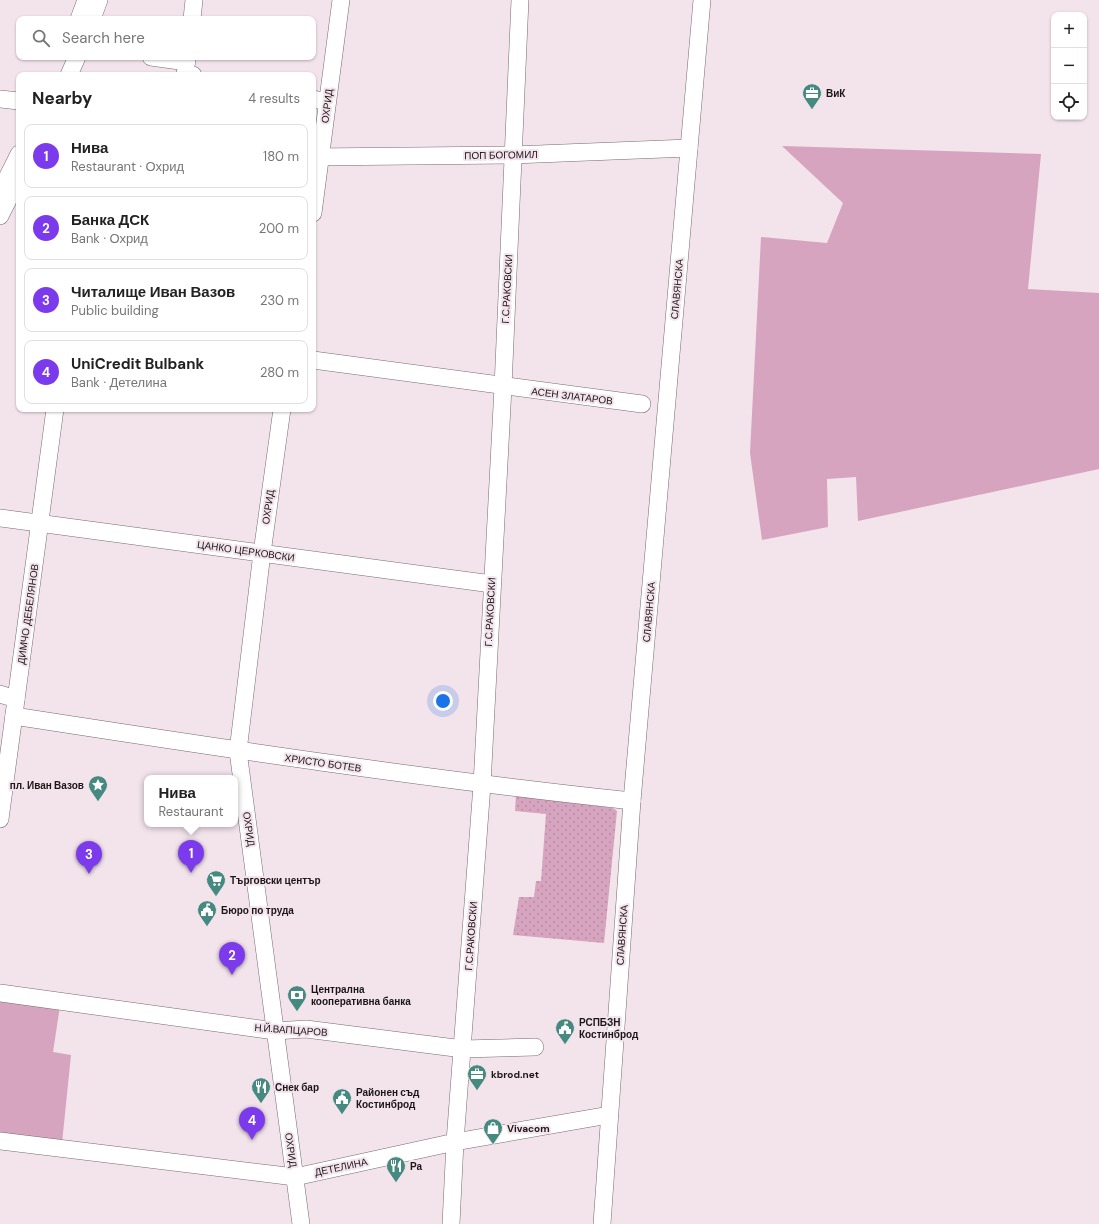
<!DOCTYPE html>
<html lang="en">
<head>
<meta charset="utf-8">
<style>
	body { margin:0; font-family:"DM Sans",sans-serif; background:#f6f6f6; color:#222 }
	.controls { position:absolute; right:12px; top:12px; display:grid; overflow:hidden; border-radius:8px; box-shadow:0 1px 3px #0004 }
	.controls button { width:36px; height:36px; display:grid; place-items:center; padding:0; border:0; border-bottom:1px solid #e0e0e0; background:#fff; color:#222; font:20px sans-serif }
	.you { position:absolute; left:443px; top:701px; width:14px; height:14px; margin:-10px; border:3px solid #fff; border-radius:50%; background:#1a73e8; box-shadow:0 0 0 6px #1a73e833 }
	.badge { display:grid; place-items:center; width:26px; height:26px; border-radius:50%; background:#7c3aed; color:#fff; font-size:13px; font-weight:700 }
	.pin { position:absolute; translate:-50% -33px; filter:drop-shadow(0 1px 2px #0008) }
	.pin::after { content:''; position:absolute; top:21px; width:14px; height:12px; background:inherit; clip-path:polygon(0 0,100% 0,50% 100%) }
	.popup { position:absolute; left:144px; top:775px; width:94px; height:52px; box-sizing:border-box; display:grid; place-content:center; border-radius:8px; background:#fff; filter:drop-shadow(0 1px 3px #0005); font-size:13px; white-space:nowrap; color:#767676 }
	.popup b { font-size:15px; color:#222 }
	.popup::after { content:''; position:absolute; left:50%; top:100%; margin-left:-8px; border:8px solid transparent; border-top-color:#fff }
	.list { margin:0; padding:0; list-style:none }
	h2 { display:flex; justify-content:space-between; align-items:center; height:52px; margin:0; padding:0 16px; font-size:17px }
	h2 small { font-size:13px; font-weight:400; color:#767676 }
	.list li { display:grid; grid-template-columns:26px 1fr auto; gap:12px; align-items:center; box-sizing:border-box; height:64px; margin:0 8px 8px; padding:0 8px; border:1px solid #e0e0e0; border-radius:8px }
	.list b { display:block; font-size:15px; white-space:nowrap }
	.list p { margin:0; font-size:13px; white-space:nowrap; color:#767676 }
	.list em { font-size:13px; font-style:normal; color:#767676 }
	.icon { flex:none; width:22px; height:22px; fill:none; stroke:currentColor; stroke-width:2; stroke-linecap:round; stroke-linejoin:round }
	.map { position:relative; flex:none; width:1099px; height:1224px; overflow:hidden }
	.search { position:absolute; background:#fff; box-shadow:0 1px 3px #0004; left:16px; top:16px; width:300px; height:44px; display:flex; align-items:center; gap:10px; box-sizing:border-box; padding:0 14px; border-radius:8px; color:#767676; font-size:15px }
	.panel { position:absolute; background:#fff; box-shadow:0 1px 3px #0004; left:16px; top:72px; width:300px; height:340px; border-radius:8px }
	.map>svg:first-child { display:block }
</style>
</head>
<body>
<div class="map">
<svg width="1099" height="1224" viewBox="0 0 1099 1224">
	<defs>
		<pattern id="park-dots" width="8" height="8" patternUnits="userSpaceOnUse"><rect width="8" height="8" fill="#d6a4be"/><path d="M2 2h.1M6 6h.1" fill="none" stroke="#b78ca3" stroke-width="1.8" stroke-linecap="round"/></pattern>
	</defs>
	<rect width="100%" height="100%" fill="#f3e3eb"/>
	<g fill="#d6a4be">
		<polygon points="782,146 1041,154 1028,289 1099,293 1099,469 858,521 856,477 827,479 828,527 762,540 750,453 761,237 827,243 843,203"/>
		<polygon points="0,997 60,1006 53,1052 71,1055 62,1143 0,1136"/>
	</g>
	<polygon fill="url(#park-dots)" points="516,795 613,808 617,811 604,943 513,935 519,897 534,897 536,881 541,881 546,814 515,811"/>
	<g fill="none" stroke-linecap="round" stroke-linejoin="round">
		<defs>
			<g id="minor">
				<polyline points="79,19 86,0"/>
				<polyline points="92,19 99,0"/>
				<polyline points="192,19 194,0"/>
				<polyline points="151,57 187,62"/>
				<polyline points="185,73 193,75"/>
				<polyline points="69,75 77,57"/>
				<polyline points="0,99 19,101"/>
				<polyline points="313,99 327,102"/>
				<polyline points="313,157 513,155 689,148"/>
				<polyline points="0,192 19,154"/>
				<polyline points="313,213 341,0"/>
				<polyline points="0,216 18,180"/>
				<polyline points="313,360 642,404"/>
				<polyline points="282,409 262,553 238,751 301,1224"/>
				<polyline points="0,518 492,584"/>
				<polyline points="0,694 16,699"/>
				<path d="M14,716C220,748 425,779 632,801"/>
				<polyline points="0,819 55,409"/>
				<polyline points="0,993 275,1031 306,1029 463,1049 535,1047"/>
				<polyline points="0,1141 295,1177 455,1142 609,1115"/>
				<polyline points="451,1224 455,1142 482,785 503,387 520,0"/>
				<polyline points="602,1224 632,801 702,0"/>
			</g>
		</defs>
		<use href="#minor" stroke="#786a71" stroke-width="18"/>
		<use href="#minor" stroke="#fff" stroke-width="17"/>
	</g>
	<defs>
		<symbol id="office-pin" viewBox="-11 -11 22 30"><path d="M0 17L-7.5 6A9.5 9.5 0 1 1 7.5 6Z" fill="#458a80" stroke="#f3e3eb"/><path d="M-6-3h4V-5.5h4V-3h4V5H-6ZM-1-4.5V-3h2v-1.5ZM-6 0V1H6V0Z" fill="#fff"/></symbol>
		<symbol id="sight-pin" viewBox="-11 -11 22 30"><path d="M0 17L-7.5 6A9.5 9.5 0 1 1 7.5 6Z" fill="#458a80" stroke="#f3e3eb"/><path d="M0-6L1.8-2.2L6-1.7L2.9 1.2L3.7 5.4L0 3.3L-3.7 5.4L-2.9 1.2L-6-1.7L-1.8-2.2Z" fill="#fff"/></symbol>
		<symbol id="supermarket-pin" viewBox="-11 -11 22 30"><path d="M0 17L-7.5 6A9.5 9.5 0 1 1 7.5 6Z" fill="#458a80" stroke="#f3e3eb"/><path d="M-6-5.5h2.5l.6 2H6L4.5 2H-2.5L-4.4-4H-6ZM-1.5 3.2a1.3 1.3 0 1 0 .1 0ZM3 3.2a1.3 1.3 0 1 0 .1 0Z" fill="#fff"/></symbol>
		<symbol id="civic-pin" viewBox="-11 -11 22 30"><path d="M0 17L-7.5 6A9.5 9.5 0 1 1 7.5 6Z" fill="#458a80" stroke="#f3e3eb"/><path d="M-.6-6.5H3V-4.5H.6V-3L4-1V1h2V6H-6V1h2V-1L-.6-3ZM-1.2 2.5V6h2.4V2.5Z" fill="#fff"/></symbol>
		<symbol id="bank-pin" viewBox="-11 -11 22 30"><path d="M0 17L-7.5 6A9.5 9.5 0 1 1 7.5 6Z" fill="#458a80" stroke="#f3e3eb"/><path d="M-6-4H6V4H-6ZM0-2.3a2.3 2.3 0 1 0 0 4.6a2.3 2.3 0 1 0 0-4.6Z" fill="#fff"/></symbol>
		<symbol id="restaurant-pin" viewBox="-11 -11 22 30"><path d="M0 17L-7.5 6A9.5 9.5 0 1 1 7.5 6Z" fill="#458a80" stroke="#f3e3eb"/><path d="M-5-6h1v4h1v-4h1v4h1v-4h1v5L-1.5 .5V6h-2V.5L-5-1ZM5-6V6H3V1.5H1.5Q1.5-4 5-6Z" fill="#fff"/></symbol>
		<symbol id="shop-pin" viewBox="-11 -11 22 30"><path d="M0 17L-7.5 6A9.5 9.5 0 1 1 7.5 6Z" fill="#458a80" stroke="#f3e3eb"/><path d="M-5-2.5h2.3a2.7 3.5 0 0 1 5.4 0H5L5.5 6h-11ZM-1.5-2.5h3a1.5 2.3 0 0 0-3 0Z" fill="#fff"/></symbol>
	</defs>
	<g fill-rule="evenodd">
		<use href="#office-pin" x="801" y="82" width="22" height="30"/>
		<use href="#sight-pin" x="87" y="774" width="22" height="30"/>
		<use href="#supermarket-pin" x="205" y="869" width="22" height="30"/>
		<use href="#civic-pin" x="196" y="899" width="22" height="30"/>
		<use href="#bank-pin" x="286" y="984" width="22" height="30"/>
		<use href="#civic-pin" x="554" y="1017" width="22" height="30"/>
		<use href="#office-pin" x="466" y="1063" width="22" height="30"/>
		<use href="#restaurant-pin" x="250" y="1076" width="22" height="30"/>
		<use href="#civic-pin" x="331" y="1087" width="22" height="30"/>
		<use href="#shop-pin" x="482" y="1117" width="22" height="30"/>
		<use href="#restaurant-pin" x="385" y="1155" width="22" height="30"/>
	</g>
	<g text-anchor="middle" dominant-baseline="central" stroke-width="4" stroke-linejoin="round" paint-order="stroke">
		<g font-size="10" font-weight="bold" fill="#1b1618" stroke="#f3e3eb" text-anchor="start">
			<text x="826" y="93">ВиК</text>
			<text x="84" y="785" text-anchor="end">пл. Иван Вазов</text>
			<text x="230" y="880">Търговски център</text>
			<text x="221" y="910">Бюро по труда</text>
			<text x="311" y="989">Централна<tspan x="311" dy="12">кооперативна банка</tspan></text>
			<text x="579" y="1022">РСПБЗН<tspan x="579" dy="12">Костинброд</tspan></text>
			<text x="491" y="1074">kbrod.net</text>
			<text x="275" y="1087">Снек бар</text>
			<text x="356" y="1092">Районен съд<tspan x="356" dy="12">Костинброд</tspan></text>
			<text x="507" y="1128">Vivacom</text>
			<text x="410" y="1166">Ра</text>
		</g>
		<g font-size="10" fill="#1b1618" stroke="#f3e3eb">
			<text transform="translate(327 106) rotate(-83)">ОХРИД</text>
			<text transform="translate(501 155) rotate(-1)">ПОП БОГОМИЛ</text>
			<text transform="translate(507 289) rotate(-87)">Г.С.РАКОВСКИ</text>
			<text transform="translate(677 289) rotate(-85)">СЛАВЯНСКА</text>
			<text transform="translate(572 396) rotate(7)">АСЕН ЗЛАТАРОВ</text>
			<text transform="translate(268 507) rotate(-82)">ОХРИД</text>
			<text transform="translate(246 551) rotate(8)">ЦАНКО ЦЕРКОВСКИ</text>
			<text transform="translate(490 612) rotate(-87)">Г.С.РАКОВСКИ</text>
			<text transform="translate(649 612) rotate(-85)">СЛАВЯНСКА</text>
			<text transform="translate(28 614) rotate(-82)">ДИМЧО ДЕБЕЛЯНОВ</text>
			<text transform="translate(323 763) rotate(8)">ХРИСТО БОТЕВ</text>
			<text transform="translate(249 829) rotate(82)">ОХРИД</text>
			<text transform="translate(622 935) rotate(-86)">СЛАВЯНСКА</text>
			<text transform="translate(471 936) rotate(-86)">Г.С.РАКОВСКИ</text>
			<text transform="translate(291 1030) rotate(4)">Н.Й.ВАПЦАРОВ</text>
			<text transform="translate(291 1150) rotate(82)">ОХРИД</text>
			<text transform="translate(341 1167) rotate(-12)">ДЕТЕЛИНА</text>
		</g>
	</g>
</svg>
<div class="controls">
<button>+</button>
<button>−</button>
<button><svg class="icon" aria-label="locate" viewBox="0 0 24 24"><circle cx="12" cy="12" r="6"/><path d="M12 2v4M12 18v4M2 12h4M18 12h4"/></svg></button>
</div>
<div class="you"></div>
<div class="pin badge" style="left:191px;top:873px">1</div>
<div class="popup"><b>Нива</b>Restaurant</div>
<div class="pin badge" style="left:232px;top:975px">2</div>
<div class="pin badge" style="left:89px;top:874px">3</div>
<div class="pin badge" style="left:252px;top:1140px">4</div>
<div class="search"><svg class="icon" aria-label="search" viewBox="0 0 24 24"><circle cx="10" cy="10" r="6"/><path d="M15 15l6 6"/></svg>Search here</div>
<section class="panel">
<h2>Nearby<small>4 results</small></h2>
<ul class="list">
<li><span class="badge">1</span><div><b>Нива</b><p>Restaurant · Охрид</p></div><em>180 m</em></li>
<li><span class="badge">2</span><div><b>Банка ДСК</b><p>Bank · Охрид</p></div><em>200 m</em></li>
<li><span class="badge">3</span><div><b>Читалище Иван Вазов</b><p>Public building</p></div><em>230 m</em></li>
<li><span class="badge">4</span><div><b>UniCredit Bulbank</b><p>Bank · Детелина</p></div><em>280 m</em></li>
</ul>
</section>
</div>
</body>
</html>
